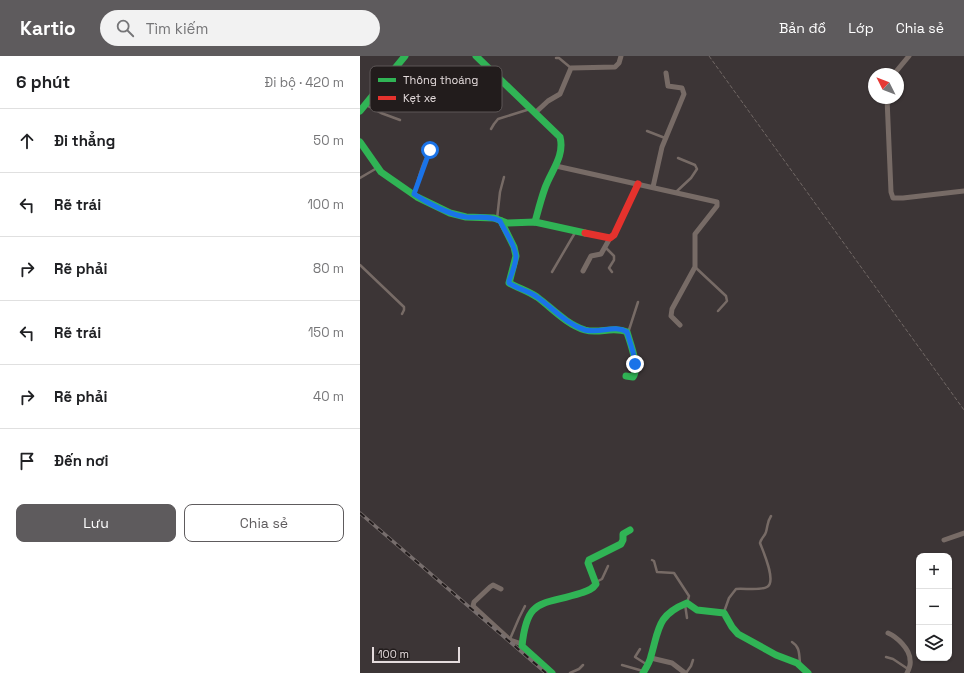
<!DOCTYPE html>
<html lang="vi">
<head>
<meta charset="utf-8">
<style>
	body { margin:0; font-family:"Space Grotesk",sans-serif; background:#f2f2f2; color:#202124 }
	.controls { position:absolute; right:12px; bottom:12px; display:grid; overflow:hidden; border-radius:8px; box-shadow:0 1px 3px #0004 }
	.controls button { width:36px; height:36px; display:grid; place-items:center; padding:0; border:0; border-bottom:1px solid #e0e0e0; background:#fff; color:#202124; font:20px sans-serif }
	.compass { position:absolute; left:508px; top:12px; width:36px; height:36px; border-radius:50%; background:#fff; box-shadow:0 1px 3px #0004; rotate:312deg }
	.scale { position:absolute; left:12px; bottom:10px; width:88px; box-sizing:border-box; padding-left:4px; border:2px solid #e5dcdd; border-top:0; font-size:11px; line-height:14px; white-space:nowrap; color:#e5dcdd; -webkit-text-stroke:3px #221c1c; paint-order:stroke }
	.stop { position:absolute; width:12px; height:12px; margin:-9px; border:3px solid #1a73e8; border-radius:50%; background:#fff }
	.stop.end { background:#1a73e8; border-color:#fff; box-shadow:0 1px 4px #0008 }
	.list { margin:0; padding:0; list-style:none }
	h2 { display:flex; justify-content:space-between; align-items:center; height:52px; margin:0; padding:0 16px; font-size:17px }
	h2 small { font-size:13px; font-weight:400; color:#757577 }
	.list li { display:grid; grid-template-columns:26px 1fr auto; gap:12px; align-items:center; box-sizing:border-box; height:64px; padding:0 16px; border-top:1px solid #e0e0e0 }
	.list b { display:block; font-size:15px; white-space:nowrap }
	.list em { font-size:13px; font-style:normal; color:#757577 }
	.actions { display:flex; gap:8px; padding:12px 16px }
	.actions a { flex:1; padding:9px 0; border:1px solid #5e5b5d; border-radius:8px; text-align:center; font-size:14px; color:#5e5b5d }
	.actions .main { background:#5e5b5d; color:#fff }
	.icon { flex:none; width:22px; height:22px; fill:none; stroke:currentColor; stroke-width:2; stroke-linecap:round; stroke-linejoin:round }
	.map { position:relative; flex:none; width:604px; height:617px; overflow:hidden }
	header { display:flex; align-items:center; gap:24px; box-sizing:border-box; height:56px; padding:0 20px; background:#5e5b5d; color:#fff }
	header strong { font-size:19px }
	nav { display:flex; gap:22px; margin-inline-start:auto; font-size:14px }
	.search { width:280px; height:36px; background:#f2f2f2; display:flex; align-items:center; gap:10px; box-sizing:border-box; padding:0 14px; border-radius:22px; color:#757577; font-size:15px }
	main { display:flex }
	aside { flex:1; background:#fff }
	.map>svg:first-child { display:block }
</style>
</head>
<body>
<header>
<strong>Kartio</strong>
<div class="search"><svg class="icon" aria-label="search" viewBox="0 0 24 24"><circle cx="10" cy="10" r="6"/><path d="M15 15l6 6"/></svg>Tìm kiếm</div>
<nav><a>Bản đồ</a><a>Lớp</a><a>Chia sẻ</a></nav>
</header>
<main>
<aside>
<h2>6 phút<small>Đi bộ · 420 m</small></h2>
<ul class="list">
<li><svg class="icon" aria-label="ahead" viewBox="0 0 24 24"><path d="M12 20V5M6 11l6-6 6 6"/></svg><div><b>Đi thẳng</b></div><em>50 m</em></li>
<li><svg class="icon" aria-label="left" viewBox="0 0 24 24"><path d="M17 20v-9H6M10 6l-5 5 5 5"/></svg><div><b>Rẽ trái</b></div><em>100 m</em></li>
<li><svg class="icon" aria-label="right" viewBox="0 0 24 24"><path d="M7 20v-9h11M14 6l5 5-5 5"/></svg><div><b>Rẽ phải</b></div><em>80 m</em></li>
<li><svg class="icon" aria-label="left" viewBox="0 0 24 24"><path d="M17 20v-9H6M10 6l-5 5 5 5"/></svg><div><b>Rẽ trái</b></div><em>150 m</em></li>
<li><svg class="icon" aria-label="right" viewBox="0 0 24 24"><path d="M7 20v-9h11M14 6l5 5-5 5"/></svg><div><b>Rẽ phải</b></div><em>40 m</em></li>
<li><svg class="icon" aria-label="arrive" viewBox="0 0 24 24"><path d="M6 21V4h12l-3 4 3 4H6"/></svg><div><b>Đến nơi</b></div></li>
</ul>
<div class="actions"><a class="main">Lưu</a><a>Chia sẻ</a></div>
</aside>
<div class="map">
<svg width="604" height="617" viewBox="0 0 604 617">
	<rect width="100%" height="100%" fill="#3c3536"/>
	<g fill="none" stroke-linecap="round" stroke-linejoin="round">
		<polyline stroke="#716865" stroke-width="1" stroke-dasharray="4 2" stroke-linecap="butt" points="349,0 604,354"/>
		<g stroke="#776b66" stroke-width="2.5">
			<polyline points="196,2 199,2 211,12"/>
			<polyline points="6,49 21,57 40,64"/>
			<polyline points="131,73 134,68 138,63 170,53"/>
			<polyline points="287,75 305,82"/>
			<polyline points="0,122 17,112"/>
			<polyline points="316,136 331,122 337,113 335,109 318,102"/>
			<path d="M54,138C58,125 64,95 76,90"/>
			<polyline points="137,163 140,136 144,121"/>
			<polyline points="245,191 254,200 254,204 249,212 252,216"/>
			<polyline points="0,209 44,251 44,254 42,258"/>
			<polyline points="335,211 366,240 367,245 358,255"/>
			<polyline points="192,216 216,175"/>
			<polyline points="268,277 278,246"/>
			<polyline points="292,504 294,505 297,516 314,517 329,540 327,547"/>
			<polyline points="236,526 242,523 248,510"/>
			<polyline points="325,548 327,562"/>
			<path d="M364,556L369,542L376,533C384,532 400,535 407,531C417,526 403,495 400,487C401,482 405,480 406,476C408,469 407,466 411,460"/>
			<polyline points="150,583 159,562 165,550"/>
			<path d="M432,586C440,591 439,598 440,607"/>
			<polyline points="280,593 275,601 286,608"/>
			<polyline points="526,601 533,603 548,613"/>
			<polyline points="262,609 283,615"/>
			<polyline points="210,617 219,613 223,609"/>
			<polyline points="326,617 331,610 333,604"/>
		</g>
		<g stroke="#776b66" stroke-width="5">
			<polyline points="534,18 549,0"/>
			<polyline points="527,42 531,136 533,142 543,142 604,135"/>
			<polyline points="175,57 188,45 200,38 211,12 255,11 259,7 261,0"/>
			<polyline points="196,110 357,146 357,150 335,178 335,211 312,253 311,260 320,269"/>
			<polyline points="293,131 302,91 324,38 322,32 308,30 306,17"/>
			<polyline points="223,215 231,200 241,198 250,182"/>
			<polyline points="584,484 604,477"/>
			<polyline points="141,533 133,529 130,531 114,546 113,550 150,584 162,588"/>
			<path d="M528,577C537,581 550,593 550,604C551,608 549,613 547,617"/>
			<polyline points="291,602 312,607 325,617"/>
		</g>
		<g stroke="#30b455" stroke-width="7">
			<path d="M116,0L200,81C205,100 191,115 185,132C181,143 178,155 175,166"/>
			<polyline points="0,55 45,0"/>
			<polyline points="0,86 21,116 57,141 90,157 106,161 134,162 147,167 175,166 225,177"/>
			<path d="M141,165L154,191L156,200L149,227C158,232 168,235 177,241C192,252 206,268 225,274C239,278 253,270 267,276C270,287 280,311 273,321L266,320"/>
			<path d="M192,617L162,590C167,541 181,550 221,537C227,535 232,534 236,528L228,507L229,504L261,488L263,484V478L270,474"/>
			<path d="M283,617C286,612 290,606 291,600C299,573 297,559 327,547L337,554L364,557L372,571L378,578L416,599L437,607L448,617"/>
		</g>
		<polyline stroke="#e5322d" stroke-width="7" points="225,177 250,182 254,179 278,128"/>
		<defs>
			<polyline id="rail" points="0,457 186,617"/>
		</defs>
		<use href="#rail" stroke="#776e6d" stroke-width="3.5"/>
		<use href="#rail" stroke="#221c1c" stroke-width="2" stroke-dasharray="6" stroke-linecap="butt"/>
	</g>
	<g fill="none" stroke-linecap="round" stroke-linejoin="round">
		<path stroke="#1a73e8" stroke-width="5" d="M70,94L54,138C67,147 90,159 106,161C117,162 130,159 140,165C145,176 155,188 156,200C156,208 152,217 149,225V227C158,233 169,235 177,241C193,252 206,268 225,274C241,278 254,268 267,276L273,296L275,308"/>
	</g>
	<rect x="10" y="10" width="132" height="46" rx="6" fill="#221c1c" stroke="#5c5656" stroke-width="1"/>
	<rect x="18" y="22" width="18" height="4" fill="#30b455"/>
	<rect x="18" y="40" width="18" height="4" fill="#e5322d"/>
	<g font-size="11" fill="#e5dcdd">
		<text x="43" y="28">Thông thoáng</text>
		<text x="43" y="46">Kẹt xe</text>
	</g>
</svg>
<div class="controls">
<button>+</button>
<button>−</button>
<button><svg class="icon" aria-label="layers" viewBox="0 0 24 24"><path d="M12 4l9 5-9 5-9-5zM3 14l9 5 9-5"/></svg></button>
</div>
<svg class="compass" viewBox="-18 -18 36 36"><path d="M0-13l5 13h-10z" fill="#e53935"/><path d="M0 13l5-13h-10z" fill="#757577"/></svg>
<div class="scale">100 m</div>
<div class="stop" style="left:70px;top:94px"></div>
<div class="stop end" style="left:275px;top:308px"></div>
</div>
</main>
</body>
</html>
